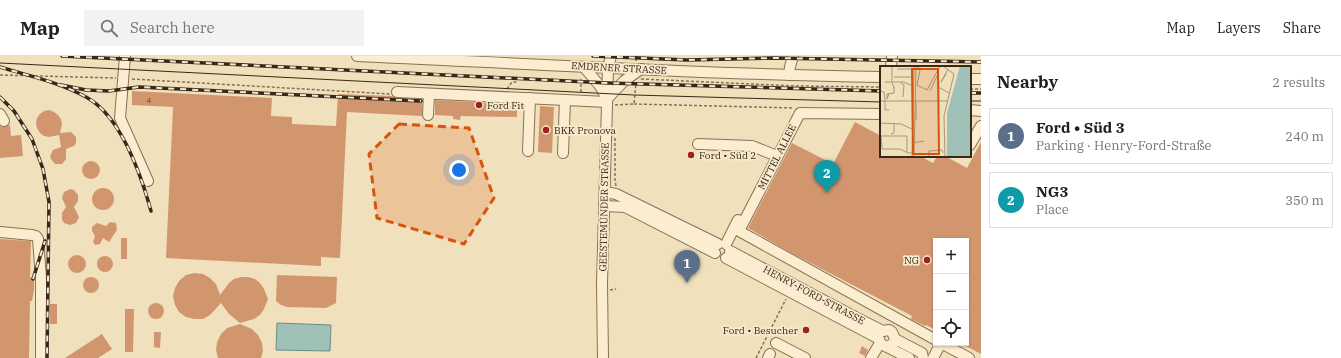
<!DOCTYPE html>
<html lang="en">
<head>
<meta charset="utf-8">
<style>
	body { margin:0; font-family:"IBM Plex Serif",serif; background:#f2f2f2; color:#202124 }
	.controls { position:absolute; right:12px; bottom:12px; display:grid; overflow:hidden; border-radius:0px; box-shadow:0 1px 3px #0004 }
	.controls button { width:36px; height:36px; display:grid; place-items:center; padding:0; border:0; border-bottom:1px solid #e0e0e0; background:#fff; color:#202124; font:20px sans-serif }
	.you { position:absolute; left:459px; top:114px; width:14px; height:14px; margin:-10px; border:3px solid #fff; border-radius:50%; background:#1a73e8; box-shadow:0 0 0 6px #1a73e833 }
	.badge { display:grid; place-items:center; width:26px; height:26px; border-radius:50%; background:#7c3aed; color:#fff; font-size:13px; font-weight:700 }
	.pin { position:absolute; translate:-50% -33px; filter:drop-shadow(0 1px 2px #0008) }
	.pin::after { content:''; position:absolute; top:21px; width:14px; height:12px; background:inherit; clip-path:polygon(0 0,100% 0,50% 100%) }
	.list { margin:0; padding:0; list-style:none }
	h2 { display:flex; justify-content:space-between; align-items:center; height:52px; margin:0; padding:0 16px; font-size:17px }
	h2 small { font-size:13px; font-weight:400; color:#757577 }
	.list li { display:grid; grid-template-columns:26px 1fr auto; gap:12px; align-items:center; box-sizing:border-box; height:56px; margin:0 8px 8px; padding:0 8px; border:1px solid #e0e0e0; border-radius:0px }
	.list b { display:block; font-size:15px; white-space:nowrap }
	.list p { margin:0; font-size:13px; white-space:nowrap; color:#757577 }
	.list em { font-size:13px; font-style:normal; color:#757577 }
	.icon { flex:none; width:22px; height:22px; fill:none; stroke:currentColor; stroke-width:2; stroke-linecap:round; stroke-linejoin:round }
	.map { position:relative; flex:none; width:981px; height:302px; overflow:hidden }
	header { display:flex; align-items:center; gap:24px; box-sizing:border-box; height:56px; padding:0 20px; background:#fff; border-bottom:1px solid #e0e0e0 }
	header strong { font-size:19px }
	nav { display:flex; gap:22px; margin-inline-start:auto; font-size:14px }
	.search { width:280px; height:36px; background:#f2f2f2; display:flex; align-items:center; gap:10px; box-sizing:border-box; padding:0 14px; border-radius:0px; color:#757577; font-size:15px }
	main { display:flex }
	aside { flex:1; background:#fff }
	.map>svg:first-child { display:block }
</style>
</head>
<body>
<header>
<strong>Map</strong>
<div class="search"><svg class="icon" aria-label="search" viewBox="0 0 24 24"><circle cx="10" cy="10" r="6"/><path d="M15 15l6 6"/></svg>Search here</div>
<nav><a>Map</a><a>Layers</a><a>Share</a></nav>
</header>
<main>
<div class="map">
<svg width="981" height="302" viewBox="0 0 981 302">
	<rect width="100%" height="100%" fill="#f1e0bc"/>
	<polygon fill="#a0c1b7" stroke="#678f85" points="277,267 331,269 330,295 276,294"/>
	<g fill="#d2966f">
		<polygon points="132,35 272,42 271,60 292,61 292,68 336,70 338,38 392,40 397,42 422,44 422,60 347,56 340,202 321,201 321,210 166,202 173,51 132,49"/>
		<polygon points="435,44 505,48 504,50 517,51 517,61 461,60 460,64 453,63 453,60 435,59"/>
		<polygon points="540,50 554,51 552,97 538,96"/>
		<polygon points="49,54 54,56 58,59 61,63 62,68 60,77 71,76 76,81 76,87 74,90 66,93 66,103 62,108 55,108 51,103 50,100 53,94 61,91 59,79 49,81 44,80 40,77 37,72 36,67 37,62 40,58 44,55"/>
		<polygon points="855,66 881,80 881,100 920,100 933,107 937,100 945,100 967,112 981,86 981,298 966,290 966,185 936,185 936,274 926,269 925,270 911,263 912,260 795,199 748,172 792,87 833,108"/>
		<polygon points="10,69 11,80 21,79 23,100 0,102 0,70 4,71"/>
		<circle cx="91" cy="114" r="9"/>
		<circle cx="103" cy="143" r="11"/>
		<polygon points="70,133 74,134 78,139 78,145 74,151 79,161 76,167 70,169 64,167 62,164 62,157 66,151 62,142 64,136"/>
		<polygon points="110,166 116,167 117,174 109,186 103,182 100,188 95,189 93,186 95,180 92,175 92,171 97,167 106,170"/>
		<rect x="121" y="182" width="6" height="21"/>
		<polygon points="0,183 31,185 30,221 34,223 34,234 32,245 30,245 29,302 0,302"/>
		<circle cx="77" cy="208" r="9"/>
		<circle cx="105" cy="208" r="8"/>
		<polygon points="194,217 203,218 210,222 216,228 220,239 229,227 234,223 241,221 248,221 255,223 260,227 264,233 268,243 264,253 260,259 254,263 240,267 229,258 221,247 210,259 203,263 194,263 186,261 179,256 175,249 173,240 175,232 179,225 186,219"/>
		<polygon points="277,219 337,221 336,247 326,252 287,251 281,249 276,245"/>
		<circle cx="91" cy="229" r="8"/>
		<circle cx="156" cy="255" r="8"/>
		<rect x="50" y="248" width="7" height="20"/>
		<polygon points="125,253 134,253 133,296 125,296"/>
		<polygon points="240,268 252,273 258,279 262,287 263,295 261,302 218,302 216,294 217,286 221,278 227,272"/>
		<polygon points="154,276 161,276 160,292 154,291"/>
		<polygon points="102,278 112,293 98,302 65,302"/>
		<polygon points="862,290 868,294 865,300 859,297"/>
	</g>
	<g fill="none" stroke-linecap="round" stroke-linejoin="round">
		<defs>
			<g id="minor">
				<polyline points="125,0 120,62 148,125"/>
				<path d="M357,0C532,8 706,18 881,21"/>
				<polyline points="584,11 600,30 607,43 624,25 641,13"/>
				<polyline points="891,11 892,0"/>
				<polyline points="789,19 790,11 793,0"/>
				<polyline points="970,23 981,23"/>
				<polyline points="397,36 607,46"/>
				<polyline points="970,54 981,55"/>
				<polyline points="0,58 4,65"/>
				<polyline points="881,58 800,57 739,175 936,284"/>
				<polyline points="428,59 429,38"/>
				<polyline points="698,88 752,90 772,98"/>
				<polyline points="970,89 981,70"/>
				<polyline points="528,95 530,42"/>
				<polyline points="563,97 565,44"/>
				<polyline points="605,136 616,138 718,188"/>
				<polyline points="605,150 625,151 715,197"/>
				<polyline points="0,176 32,179 36,180 38,183 41,222 41,302"/>
				<polyline points="726,188 738,164"/>
				<polyline points="730,195 861,264 883,275 889,274 892,276 895,283 893,288 888,290"/>
				<polyline points="726,202 870,278 879,283 880,287 883,289 909,302"/>
				<polyline points="895,283 922,297 923,302"/>
				<polyline points="776,287 805,302"/>
				<polyline points="941,287 969,302"/>
				<polyline points="603,302 602,227 608,12 611,0"/>
				<polyline points="768,302 770,298"/>
				<polyline points="871,302 880,287"/>
				<polyline points="933,302 941,287"/>
			</g>
		</defs>
		<use href="#minor" stroke="#897055" stroke-width="12"/>
		<g stroke="#897055" stroke-width="1.5" stroke-dasharray="3 2" stroke-linecap="butt">
			<polyline points="636,5 636,0"/>
			<polyline points="0,19 116,22"/>
			<polyline points="132,23 390,38"/>
			<polyline points="641,23 797,30 881,31"/>
			<polyline points="507,33 512,26 518,26"/>
			<polyline points="970,33 981,33"/>
			<polyline points="581,36 581,22"/>
			<polyline points="634,48 794,52"/>
			<polyline points="615,49 634,48 636,27"/>
			<polyline points="615,82 615,124 616,130"/>
			<polyline points="610,234 616,233"/>
			<polyline points="756,302 786,243"/>
		</g>
		<use href="#minor" stroke="#fbedd0" stroke-width="10"/>
		<g stroke="#37281a" stroke-width="1">
			<polyline points="0,7 634,39 881,46"/>
			<polyline points="970,45 981,45"/>
		</g>
		<defs>
			<g id="rail">
				<polyline points="62,0 608,27 881,35"/>
				<polyline points="593,0 687,4 773,2 981,6"/>
				<path d="M0,11C29,20 59,26 86,41C121,60 141,119 151,155"/>
				<polyline points="61,29 86,34 109,35 139,31 421,45"/>
				<polyline points="970,37 981,37"/>
				<polyline points="0,41 14,55 32,83 43,113 49,146 47,302"/>
				<polyline points="33,223 45,185"/>
			</g>
		</defs>
		<use href="#rail" stroke="#37281a" stroke-width="3.5"/>
		<use href="#rail" stroke="#f8eacc" stroke-width="2" stroke-dasharray="6" stroke-linecap="butt"/>
	</g>
	<path fill="#d6540d" fill-opacity="0.2" stroke="#d6540d" stroke-width="3" stroke-dasharray="8 5" stroke-linejoin="round" d="M399,68L469,72L494,142L464,188L377,162L369,98Z"/>
	<g fill="#9c2123" stroke="#f8eacc" stroke-width="1.5">
		<circle cx="479" cy="49" r="4"/>
		<circle cx="546" cy="74" r="4"/>
		<circle cx="691" cy="99" r="4"/>
		<circle cx="927" cy="204" r="4"/>
		<circle cx="806" cy="274" r="4"/>
	</g>
	<g text-anchor="middle" dominant-baseline="central" stroke-width="3.5" stroke-linejoin="round" paint-order="stroke">
		<g font-size="8" fill="#5e442f">
			<text x="149" y="44">4</text>
		</g>
		<g font-size="10" fill="#37281a" stroke="#f8eacc">
			<text transform="translate(619 12) rotate(3)">EMDENER STRASSE</text>
			<text transform="translate(777 101) rotate(-63)">MITTEL ALLEE</text>
			<text transform="translate(604 151) rotate(-89)">GEESTEMÜNDER STRASSE</text>
			<text transform="translate(814 239) rotate(28)">HENRY-FORD-STRASSE</text>
		</g>
		<g font-size="10" fill="#37281a" stroke="#f8eacc" text-anchor="start">
			<text x="487" y="49">Ford Fit</text>
			<text x="554" y="74">BKK Pronova</text>
			<text x="699" y="99">Ford • Süd 2</text>
			<text x="919" y="204" text-anchor="end">NG</text>
			<text x="798" y="274" text-anchor="end">Ford • Besucher</text>
		</g>
	</g>
	<g transform="translate(880 10)">
		<rect width="91" height="91" fill="#f1e0bc"/>
		<path d="M80,0H91V91H67V47Z" fill="#a0c1b7"/>
		<path fill="none" stroke="#a7967b" stroke-width="1" d="M38,0L40,4L37,19L47,24L60,0M63,0L74,8L64,50L65,91M17,3H34M66,8L61,16L68,3M14,11H34M5,16H12L14,22M12,16V0M13,16H23L34,20M21,17L24,19L23,31M58,21L69,27M0,25L4,26L5,35M50,25L58,8M9,28L7,33V28L14,27V21M0,35H67M5,35V44H9M36,54V36M0,57L21,58L32,63M11,68L14,67V57M32,77L44,75M27,86V70H1L2,83H20L28,87H32M32,91L34,0M34,91L36,0M49,91V85L62,84L63,87"/>
		<path fill="#d6540d" fill-opacity="0.15" stroke="#d6540d" stroke-width="2" d="M32,3H58L59,88H33Z"/>
		<rect width="91" height="91" fill="none" stroke="#37281a" stroke-width="2"/>
	</g>
</svg>
<div class="controls">
<button>+</button>
<button>−</button>
<button><svg class="icon" aria-label="locate" viewBox="0 0 24 24"><circle cx="12" cy="12" r="6"/><path d="M12 2v4M12 18v4M2 12h4M18 12h4"/></svg></button>
</div>
<div class="you"></div>
<div class="pin badge" style="left:687px;top:227px;background:#5c6f8a">1</div>
<div class="pin badge" style="left:827px;top:137px;background:#0f9aa8">2</div>
</div>
<aside>
<h2>Nearby<small>2 results</small></h2>
<ul class="list">
<li><span class="badge" style="background:#5c6f8a">1</span><div><b>Ford • Süd 3</b><p>Parking · Henry-Ford-Straße</p></div><em>240 m</em></li>
<li><span class="badge" style="background:#0f9aa8">2</span><div><b>NG3</b><p>Place</p></div><em>350 m</em></li>
</ul>
</aside>
</main>
</body>
</html>
